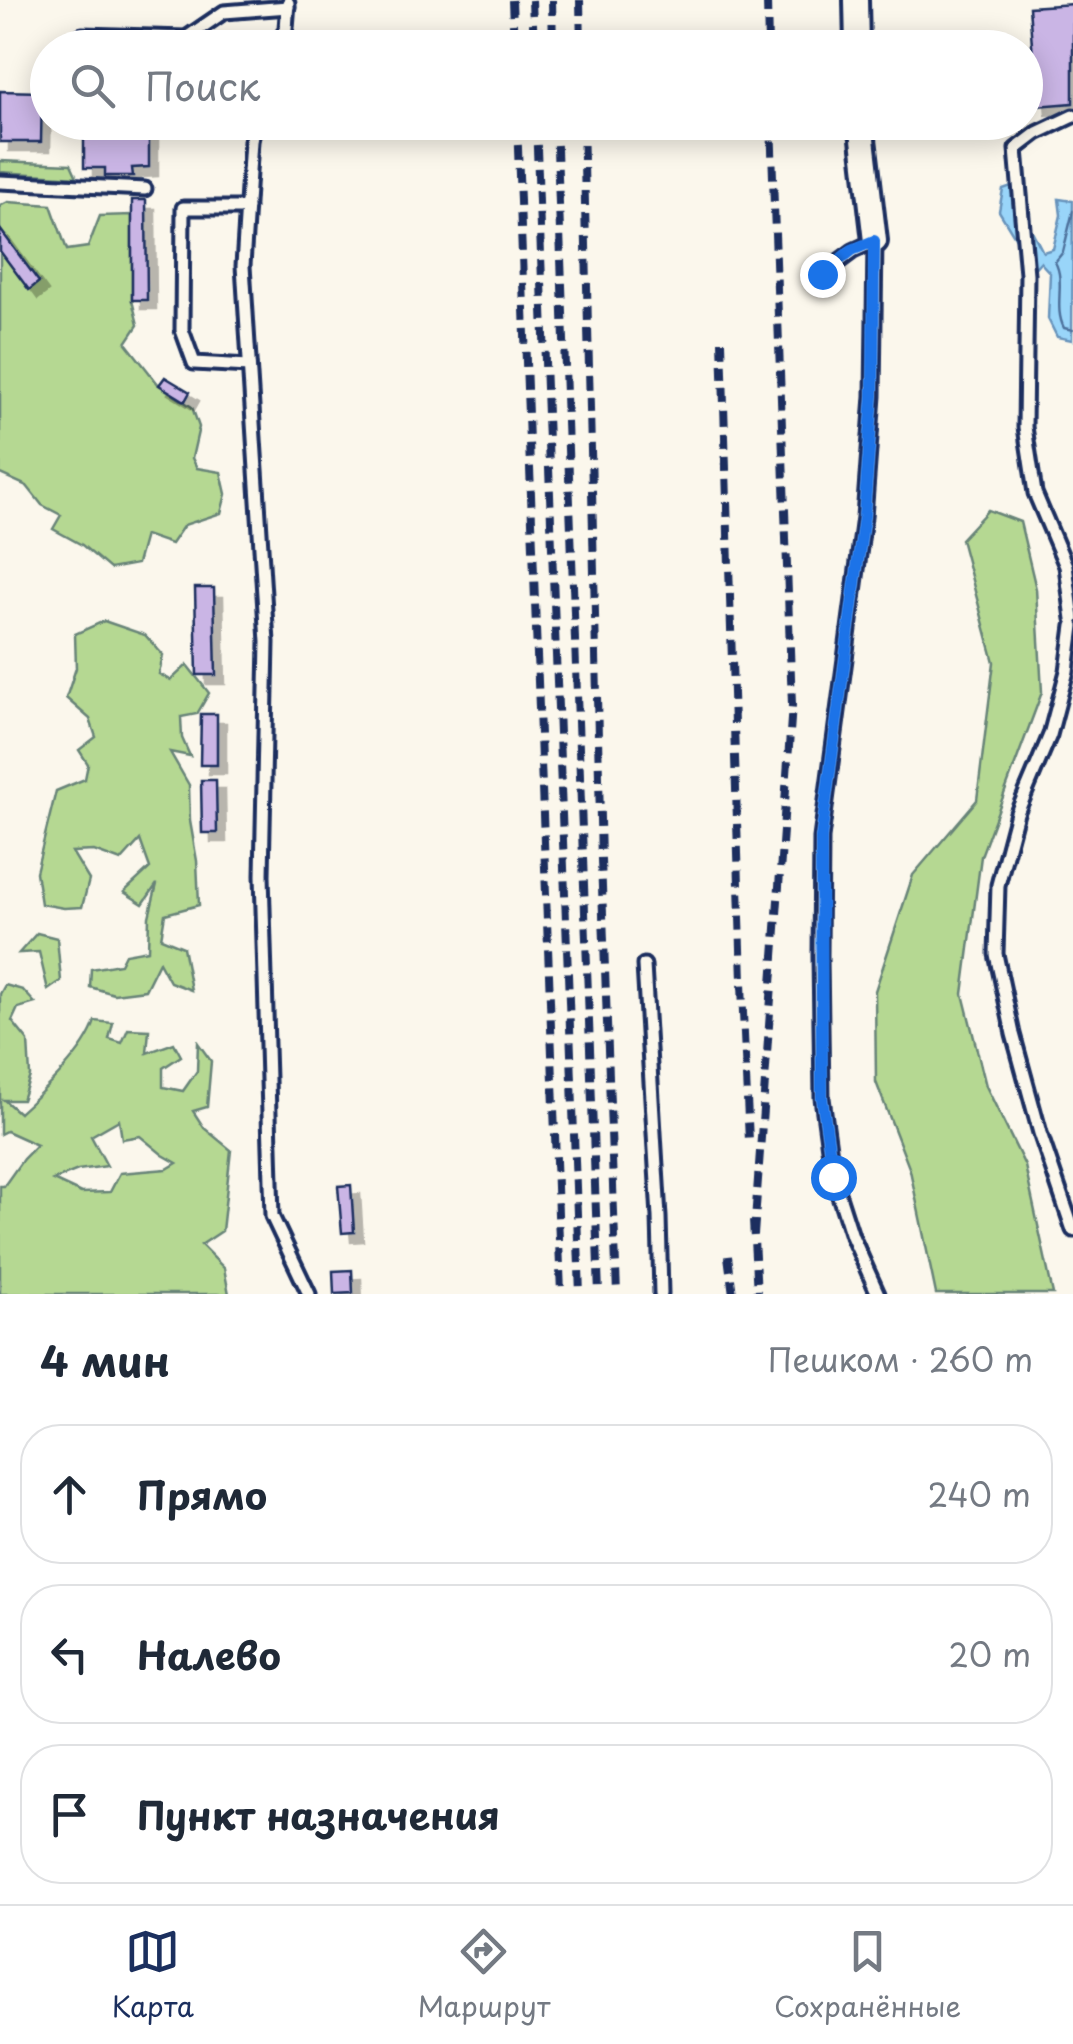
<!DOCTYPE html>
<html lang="ru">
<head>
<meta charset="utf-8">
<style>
	body { margin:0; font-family:"Playpen Sans",sans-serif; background:#f2f2f3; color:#1f2937 }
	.stop { position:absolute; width:30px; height:30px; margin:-22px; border:8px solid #1a73e8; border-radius:50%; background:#fff }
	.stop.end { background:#1a73e8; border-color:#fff; box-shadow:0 2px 10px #0008 }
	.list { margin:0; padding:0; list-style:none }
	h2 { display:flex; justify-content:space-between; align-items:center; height:130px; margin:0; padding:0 40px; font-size:42px }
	h2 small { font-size:32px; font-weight:400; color:#747a83 }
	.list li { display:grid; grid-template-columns:65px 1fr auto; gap:30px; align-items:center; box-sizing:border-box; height:140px; margin:0 20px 20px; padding:0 20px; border:2px solid #e0e1e3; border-radius:40px }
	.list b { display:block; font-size:38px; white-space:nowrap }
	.list em { font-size:32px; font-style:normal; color:#747a83 }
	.icon { flex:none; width:55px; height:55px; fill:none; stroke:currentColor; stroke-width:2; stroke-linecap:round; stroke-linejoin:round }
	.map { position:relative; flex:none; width:1073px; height:1294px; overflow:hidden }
	.search { position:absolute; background:#fff; box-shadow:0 5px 25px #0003; left:30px; right:30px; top:30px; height:110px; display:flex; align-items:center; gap:25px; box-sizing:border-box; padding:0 35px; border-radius:55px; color:#747a83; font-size:38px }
	.sheet { height:610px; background:#fff }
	nav { display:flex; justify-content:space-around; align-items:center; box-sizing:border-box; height:140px; border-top:2px solid #e0e1e3; background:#fff; font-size:28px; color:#747a83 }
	nav a { display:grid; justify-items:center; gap:5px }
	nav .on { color:#1b2f5e }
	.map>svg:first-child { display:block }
</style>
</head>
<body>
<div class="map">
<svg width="1073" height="1294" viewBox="0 0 1073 1294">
	<defs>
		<filter id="shadow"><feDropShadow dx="9" dy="9" stdDeviation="0" flood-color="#0004"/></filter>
	</defs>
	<rect width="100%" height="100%" fill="#fbf7ec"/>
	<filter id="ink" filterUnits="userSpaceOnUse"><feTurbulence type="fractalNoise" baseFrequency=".01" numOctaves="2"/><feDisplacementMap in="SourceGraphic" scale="20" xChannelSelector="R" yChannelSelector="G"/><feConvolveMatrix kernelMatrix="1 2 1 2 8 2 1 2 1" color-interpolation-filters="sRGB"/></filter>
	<g filter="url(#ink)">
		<g fill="#b5d892" stroke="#688478" stroke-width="2.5" fill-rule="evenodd">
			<polygon points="0,161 71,164 77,177 0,172"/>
			<polygon points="8,202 51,205 67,250 88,247 100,216 132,215 132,300 138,325 126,343 159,385 192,407 199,427 192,458 197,468 221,472 226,494 221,513 184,525 171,544 145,535 137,564 110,569 82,545 53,529 61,515 42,505 27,486 0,474 0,206"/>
			<polygon points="988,510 1020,522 1036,589 1042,692 981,856 963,994 986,1086 1025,1166 1053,1294 936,1294 910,1170 876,1082 875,991 913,875 977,800 994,662 961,539"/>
			<polygon points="104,621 145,635 163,655 159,674 171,680 187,665 209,693 197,714 181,717 182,738 190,756 170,752 189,785 190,821 197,861 199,905 165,914 161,938 183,947 191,990 170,982 159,962 145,990 114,994 90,987 91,969 120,964 125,954 148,950 149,917 157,884 143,904 124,892 150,868 140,840 121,861 94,851 72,852 89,880 82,907 64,908 41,904 36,872 56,791 85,779 88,764 79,750 96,737 90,719 66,698 76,668 75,634"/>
			<polygon points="37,933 57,938 61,981 48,990 39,952 19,953"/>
			<path d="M5,985L23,990L35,1003L18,1008L12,1021L28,1041L30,1076L22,1100H4L19,1113C44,1090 85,1053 95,1021L113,1023L109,1039L122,1043L128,1029L149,1030L147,1053L174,1043L181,1056L163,1068V1087L183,1091L197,1071L198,1043L211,1061L207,1107L193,1111L204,1128L231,1150L222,1231L201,1245L224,1268L229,1294H0V1186H4L23,1159L37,1145L6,1131L0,1134V994ZM119,1120L122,1139L140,1136L163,1155L177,1163L167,1169L120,1173L110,1192L81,1193L53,1180L78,1170L107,1166L91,1136Z"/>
		</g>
		<polygon fill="#99d5f9" stroke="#6793bb" stroke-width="2.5" points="1014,185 1018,198 1029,207 1027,221 1043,252 1053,249 1061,215 1059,199 1073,201 1072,340 1057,337 1048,319 1050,273 1040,262 1031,272 1021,247 999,211 1003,189"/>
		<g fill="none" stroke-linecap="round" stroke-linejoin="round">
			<path stroke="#4d719c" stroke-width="2.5" d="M1073,211L1063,252L1055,262C1066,282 1053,307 1064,328L1073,330"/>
		</g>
		<g fill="#cab5e5" stroke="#1b2f5e" stroke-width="2.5" filter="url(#shadow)">
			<polygon points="1073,4 1073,103 1037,106 1029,7"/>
			<polygon points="0,91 42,92 41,142 0,142"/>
			<polygon points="84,122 149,122 149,167 132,168 133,176 105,176 105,168 84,168"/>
			<polygon points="132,200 146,200 147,300 132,300"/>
			<polygon points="0,229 39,282 29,290 0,251"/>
			<polygon points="165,377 190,392 185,401 159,385"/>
			<polygon points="195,588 214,588 216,675 197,675"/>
			<polygon points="201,714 217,714 217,765 200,765"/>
			<polygon points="201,780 216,780 217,833 202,833"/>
			<polygon points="351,1185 354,1232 342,1233 338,1186"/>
			<polygon points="352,1270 353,1293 334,1294 333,1271"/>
		</g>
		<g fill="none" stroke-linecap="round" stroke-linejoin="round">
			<defs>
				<g id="service">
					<polyline points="82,35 186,38 224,12 288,7"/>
					<polyline points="278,48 286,28 288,3"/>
					<polyline points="1073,116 1037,133 1016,149 1027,274 1025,427 1035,493 1066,566 1073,619"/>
					<polyline points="255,122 251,141 243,266 267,642 262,875 272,1216 309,1294"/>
					<polyline points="0,182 145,189"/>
					<polyline points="247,208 183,208 182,330 194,363 249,366"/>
					<polyline points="822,274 853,251 875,241 873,396 864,517 821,838 820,956 822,1098 833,1177 852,1236 878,1294"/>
					<polyline points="1073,626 1067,671 1050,735 1017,813 998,885 996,954 1013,1034 1040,1133 1073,1230"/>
					<polyline points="644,965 659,1217 661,1294"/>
				</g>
				<g id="minor">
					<polyline points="856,0 857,48"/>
					<polyline points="861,122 875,241"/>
				</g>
			</defs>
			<use href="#service" stroke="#1b2f5e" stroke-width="19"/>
			<use href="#minor" stroke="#1b2f5e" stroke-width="30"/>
			<use href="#service" stroke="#fbf7ec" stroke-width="11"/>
			<use href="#minor" stroke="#fbf7ec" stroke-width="22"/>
			<g stroke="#1b2f5e" stroke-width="8" stroke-dasharray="15 8" stroke-linecap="butt">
				<polyline points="512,0 514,48"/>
				<polyline points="532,0 534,48"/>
				<polyline points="552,0 553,48"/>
				<polyline points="580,0 581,48"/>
				<polyline points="767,0 768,48"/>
				<polyline points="517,122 561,1294"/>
				<polyline points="536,122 580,1294"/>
				<polyline points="556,122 599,1294"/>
				<polyline points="583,122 601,860 617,1294"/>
				<polyline points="722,341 743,1013 749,1141"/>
				<polyline points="753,1221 757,1294"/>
				<polyline points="754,1235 792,705 771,122"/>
				<polyline points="728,1256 733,1294"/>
			</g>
		</g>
	</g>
	<g fill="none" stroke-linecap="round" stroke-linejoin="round" filter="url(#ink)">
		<polyline stroke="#1a73e8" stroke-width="12" points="822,274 852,250 874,241 873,396 864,516 821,838 822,1098 833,1177"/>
	</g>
</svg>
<div class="stop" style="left:833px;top:1177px"></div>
<div class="stop end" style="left:822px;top:274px"></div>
<div class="search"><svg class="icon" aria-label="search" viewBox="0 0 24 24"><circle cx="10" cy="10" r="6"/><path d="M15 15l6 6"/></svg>Поиск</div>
</div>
<section class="sheet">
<h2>4 мин<small>Пешком · 260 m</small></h2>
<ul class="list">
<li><svg class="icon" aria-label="ahead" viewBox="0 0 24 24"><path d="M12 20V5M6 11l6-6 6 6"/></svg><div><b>Прямо</b></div><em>240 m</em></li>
<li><svg class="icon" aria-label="left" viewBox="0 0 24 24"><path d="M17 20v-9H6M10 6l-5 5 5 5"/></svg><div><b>Налево</b></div><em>20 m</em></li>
<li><svg class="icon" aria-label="arrive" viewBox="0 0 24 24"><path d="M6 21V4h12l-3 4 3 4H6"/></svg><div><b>Пункт назначения</b></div></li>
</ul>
</section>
<nav>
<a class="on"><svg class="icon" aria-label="map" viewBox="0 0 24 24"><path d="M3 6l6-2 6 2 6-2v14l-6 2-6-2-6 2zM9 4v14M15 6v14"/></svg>Карта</a>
<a><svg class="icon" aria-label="directions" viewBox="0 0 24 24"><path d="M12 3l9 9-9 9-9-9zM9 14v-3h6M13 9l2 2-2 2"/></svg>Маршрут</a>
<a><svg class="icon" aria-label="saved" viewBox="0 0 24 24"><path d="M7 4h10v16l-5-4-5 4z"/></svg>Сохранённые</a>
</nav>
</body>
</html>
